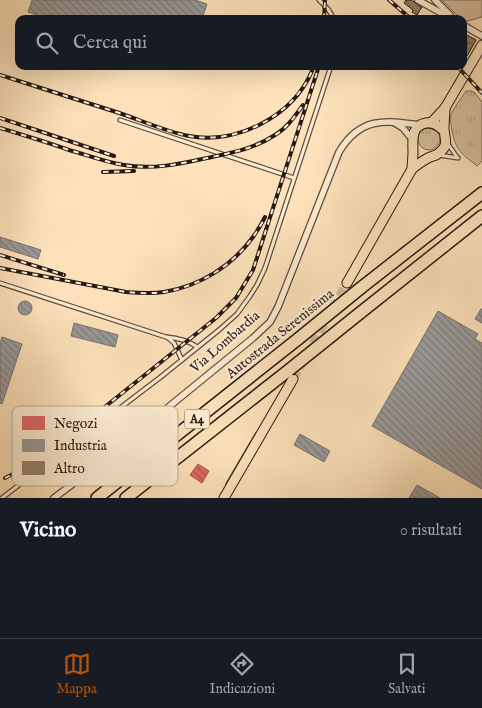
<!DOCTYPE html>
<html lang="it">
<head>
<meta charset="utf-8">
<style>
	body { margin:0; font-family:"IM FELL English",serif; background:#20242c; color:#f1f3f6 }
	.list { margin:0; padding:0; list-style:none }
	h2 { display:flex; justify-content:space-between; align-items:center; height:65px; margin:0; padding:0 20px; font-size:21px }
	h2 small { font-size:16px; font-weight:400; color:#9ea1a6 }
	.icon { flex:none; width:28px; height:28px; fill:none; stroke:currentColor; stroke-width:2; stroke-linecap:round; stroke-linejoin:round }
	.map { position:relative; flex:none; width:482px; height:498px; overflow:hidden }
	.search { position:absolute; background:#171b24; box-shadow:0 5px 20px #0002; left:15px; right:15px; top:15px; height:55px; display:flex; align-items:center; gap:12px; box-sizing:border-box; padding:0 18px; border-radius:10px; color:#9ea1a6; font-size:19px }
	.sheet { height:140px; background:#171b24 }
	nav { display:flex; justify-content:space-around; align-items:center; box-sizing:border-box; height:70px; border-top:1px solid #363941; background:#171b24; font-size:14px; color:#9ea1a6 }
	nav a { display:grid; justify-items:center; gap:2px }
	nav .on { color:#b45309 }
	.map>svg:first-child { display:block }
</style>
</head>
<body>
<div class="map">
<svg width="482" height="498" viewBox="0 0 482 498">
	<defs>
		<pattern id="grass-tufts" width="24" height="20" patternUnits="userSpaceOnUse" patternTransform="scale(1.25)"><rect width="24" height="20" fill="#d7bf9e"/><path d="M3 7l-1-3M5 7V3M7 7l1-3M15 17l-1-3M17 17v-4M19 17l1-3" fill="none" stroke="#b8a487"/></pattern>
		<pattern id="shops-back-hatch" width="6" height="6" patternUnits="userSpaceOnUse" patternTransform="scale(1.25)"><rect width="6" height="6" fill="#e06666"/><path d="M-1 5l2 2M0 0l6 6M5-1l2 2" fill="none" stroke="#b55353"/></pattern>
		<pattern id="industry-back-hatch" width="6" height="6" patternUnits="userSpaceOnUse" patternTransform="scale(1.25)"><rect width="6" height="6" fill="#999"/><path d="M-1 5l2 2M0 0l6 6M5-1l2 2" fill="none" stroke="#7d7c7c"/></pattern>
		<pattern id="building-back-hatch" width="6" height="6" patternUnits="userSpaceOnUse" patternTransform="scale(1.25)"><rect width="6" height="6" fill="#95816a"/><path d="M-1 5l2 2M0 0l6 6M5-1l2 2" fill="none" stroke="#796956"/></pattern>
	</defs>
	<rect width="100%" height="100%" fill="#fce1ba"/>
	<filter id="stains"><feTurbulence type="fractalNoise" baseFrequency=".004" numOctaves="4"/><feColorMatrix values="0 0 0 0 .2 0 0 0 0 .09 0 0 0 0 .02 0 0 0 .5 -.17"/></filter>
	<radialGradient id="worn" r=".72"><stop offset=".6" stop-color="#630" stop-opacity="0"/><stop offset="1" stop-color="#630" stop-opacity=".3"/></radialGradient>
	<g fill="url(#grass-tufts)" stroke="#7e6c59">
		<path d="M466,91H471L475,93L482,102V161L477,166C462,154 456,151 452,131C452,125 449,122 451,115C454,107 461,99 466,91Z"/>
		<circle cx="429" cy="139" r="11"/>
	</g>
	<polygon fill="#d7bf9e" stroke="#7e6c59" points="442,0 482,0 482,17 464,22 463,19 461,19"/>
	<polygon fill="url(#shops-back-hatch)" stroke="#a84f4d" points="198,464 209,471 202,483 190,475"/>
	<g fill="url(#industry-back-hatch)" stroke="#767371">
		<polygon points="32,0 195,0 207,4 202,19 48,19 28,12"/>
		<polygon points="0,237 41,250 38,259 0,247"/>
		<circle cx="25" cy="308" r="7"/>
		<polygon points="481,309 482,309 482,323 475,319"/>
		<polygon points="438,311 478,334 475,339 482,343 482,489 372,426"/>
		<polygon points="74,323 118,335 115,347 71,336"/>
		<polygon points="2,337 22,344 2,404 0,403 0,344"/>
		<polygon points="300,434 330,451 324,462 294,445"/>
		<polygon points="417,485 440,498 409,498"/>
	</g>
	<g fill="none" stroke-linecap="round" stroke-linejoin="round">
		<polyline stroke="#7a6856" stroke-width="2" points="226,484 256,433"/>
	</g>
	<g fill="url(#building-back-hatch)" stroke="#251914">
		<polygon points="406,0 411,0 422,7 417,15 412,12 413,10 404,3"/>
		<polygon points="465,34 476,40 466,58 463,56 463,50 468,43 463,40"/>
	</g>
	<g fill="none" stroke-linecap="round" stroke-linejoin="round">
		<polyline stroke="#d1b999" stroke-width="9" stroke-dasharray="9 4.5" stroke-linecap="butt" points="293,379 347,283"/>
		<defs>
			<g id="service">
				<polyline points="319,0 328,9 334,19"/>
				<polyline points="120,120 294,178"/>
				<polyline points="448,144 457,157"/>
				<polyline points="439,155 458,158"/>
				<path d="M0,283L166,337C178,338 188,340 197,347"/>
				<polyline points="167,337 174,343 182,360"/>
				<polyline points="2,498 162,376 219,330 237,314 250,296 257,285 265,268 331,66"/>
			</g>
			<g id="minor">
				<polyline points="418,0 452,19"/>
				<polyline points="435,0 450,15"/>
				<polyline points="463,25 482,36"/>
				<polyline points="395,123 403,128 412,139"/>
				<path d="M54,498L94,468L253,338L270,322L278,307L339,152C360,117 384,120 420,125"/>
			</g>
			<g id="primary">
				<polyline points="431,123 445,108 482,45"/>
				<path d="M412,169C412,164 413,158 413,153C413,141 410,126 426,123C434,122 439,126 444,131"/>
				<path d="M347,283L412,169C417,165 422,161 428,158C432,156 436,156 439,153C450,145 444,138 444,128C444,121 445,115 445,108"/>
				<polyline points="224,498 293,379"/>
			</g>
			<g id="motorway">
				<polyline points="362,287 482,193"/>
				<polyline points="360,313 482,216"/>
				<polyline points="97,498 298,339"/>
				<polyline points="126,498 289,370"/>
			</g>
		</defs>
		<use href="#service" stroke="#5b4b3e" stroke-width="5.5"/>
		<use href="#minor" stroke="#5b4b3e" stroke-width="8"/>
		<use href="#primary" stroke="#251914" stroke-width="11"/>
		<use href="#motorway" stroke="#251914" stroke-width="14"/>
		<use href="#service" stroke="#fdecd2" stroke-width="3"/>
		<use href="#minor" stroke="#fdecd2" stroke-width="5.5"/>
		<use href="#primary" stroke="#fce1ba" stroke-width="9"/>
		<use href="#motorway" stroke="#fce1ba" stroke-width="11"/>
		<defs>
			<g id="rail">
				<polyline points="389,0 411,19"/>
				<polyline points="324,19 325,0"/>
				<polyline points="457,66 482,93"/>
				<path d="M0,75C38,87 75,99 113,111C139,119 163,131 189,136C237,145 293,116 312,71"/>
				<polyline points="0,118 114,156"/>
				<path d="M0,128C23,135 46,142 69,150C87,155 105,162 124,165C152,170 180,164 207,158C230,153 254,149 275,135C287,128 295,116 303,105"/>
				<polyline points="103,172 134,171"/>
				<polyline points="0,255 64,275"/>
				<path d="M0,268L126,292C138,293 151,294 164,292C200,286 232,266 253,237C258,230 262,223 265,217"/>
				<path d="M5,478C22,470 36,461 51,450L216,318L236,298L253,270L319,66"/>
			</g>
		</defs>
		<use href="#rail" stroke="#251914" stroke-width="4"/>
		<use href="#rail" stroke="#fdecd2" stroke-width="2" stroke-dasharray="5.5" stroke-linecap="butt"/>
		<defs>
			<g id="motorway-bridge">
				<polyline points="298,339 362,287"/>
				<polyline points="289,370 360,313"/>
			</g>
		</defs>
		<use href="#motorway-bridge" stroke="#251914" stroke-width="14" stroke-linecap="butt"/>
		<use href="#motorway-bridge" stroke="#fce1ba" stroke-width="11"/>
	</g>
	<g text-anchor="middle" dominant-baseline="central" stroke-width="5" stroke-linejoin="round" paint-order="stroke">
		<rect fill="#fdecd2" stroke="#66584d" stroke-width="1" x="184.5" y="409.5" width="25" height="19" rx="4"/>
		<g font-size="12" font-weight="bold" fill="#251914">
			<text x="197" y="419">A4</text>
		</g>
		<g font-size="14" fill="#251914" stroke="#fdecd2">
			<text transform="translate(280 334) rotate(-39)">Autostrada Serenissima</text>
			<text transform="translate(225 342) rotate(-41)">Via Lombardia</text>
		</g>
	</g>
	<rect x="12" y="406" width="166" height="80" rx="8" fill="#fdecd2" stroke="#bcad99" stroke-width="1"/>
	<rect x="22" y="416" width="23" height="14" fill="#e06666"/>
	<rect x="22" y="439" width="23" height="13" fill="#999"/>
	<rect x="22" y="461" width="23" height="14" fill="#95816a"/>
	<g font-size="14" fill="#251914">
		<text x="54" y="428">Negozi</text>
		<text x="54" y="450">Industria</text>
		<text x="54" y="473">Altro</text>
	</g>
	<rect width="100%" height="100%" filter="url(#stains)"/>
	<rect width="100%" height="100%" fill="url(#worn)"/>
</svg>
<div class="search"><svg class="icon" aria-label="search" viewBox="0 0 24 24"><circle cx="10" cy="10" r="6"/><path d="M15 15l6 6"/></svg>Cerca qui</div>
</div>
<section class="sheet">
<h2>Vicino<small>0 risultati</small></h2>
<ul class="list">
</ul>
</section>
<nav>
<a class="on"><svg class="icon" aria-label="map" viewBox="0 0 24 24"><path d="M3 6l6-2 6 2 6-2v14l-6 2-6-2-6 2zM9 4v14M15 6v14"/></svg>Mappa</a>
<a><svg class="icon" aria-label="directions" viewBox="0 0 24 24"><path d="M12 3l9 9-9 9-9-9zM9 14v-3h6M13 9l2 2-2 2"/></svg>Indicazioni</a>
<a><svg class="icon" aria-label="saved" viewBox="0 0 24 24"><path d="M7 4h10v16l-5-4-5 4z"/></svg>Salvati</a>
</nav>
</body>
</html>
